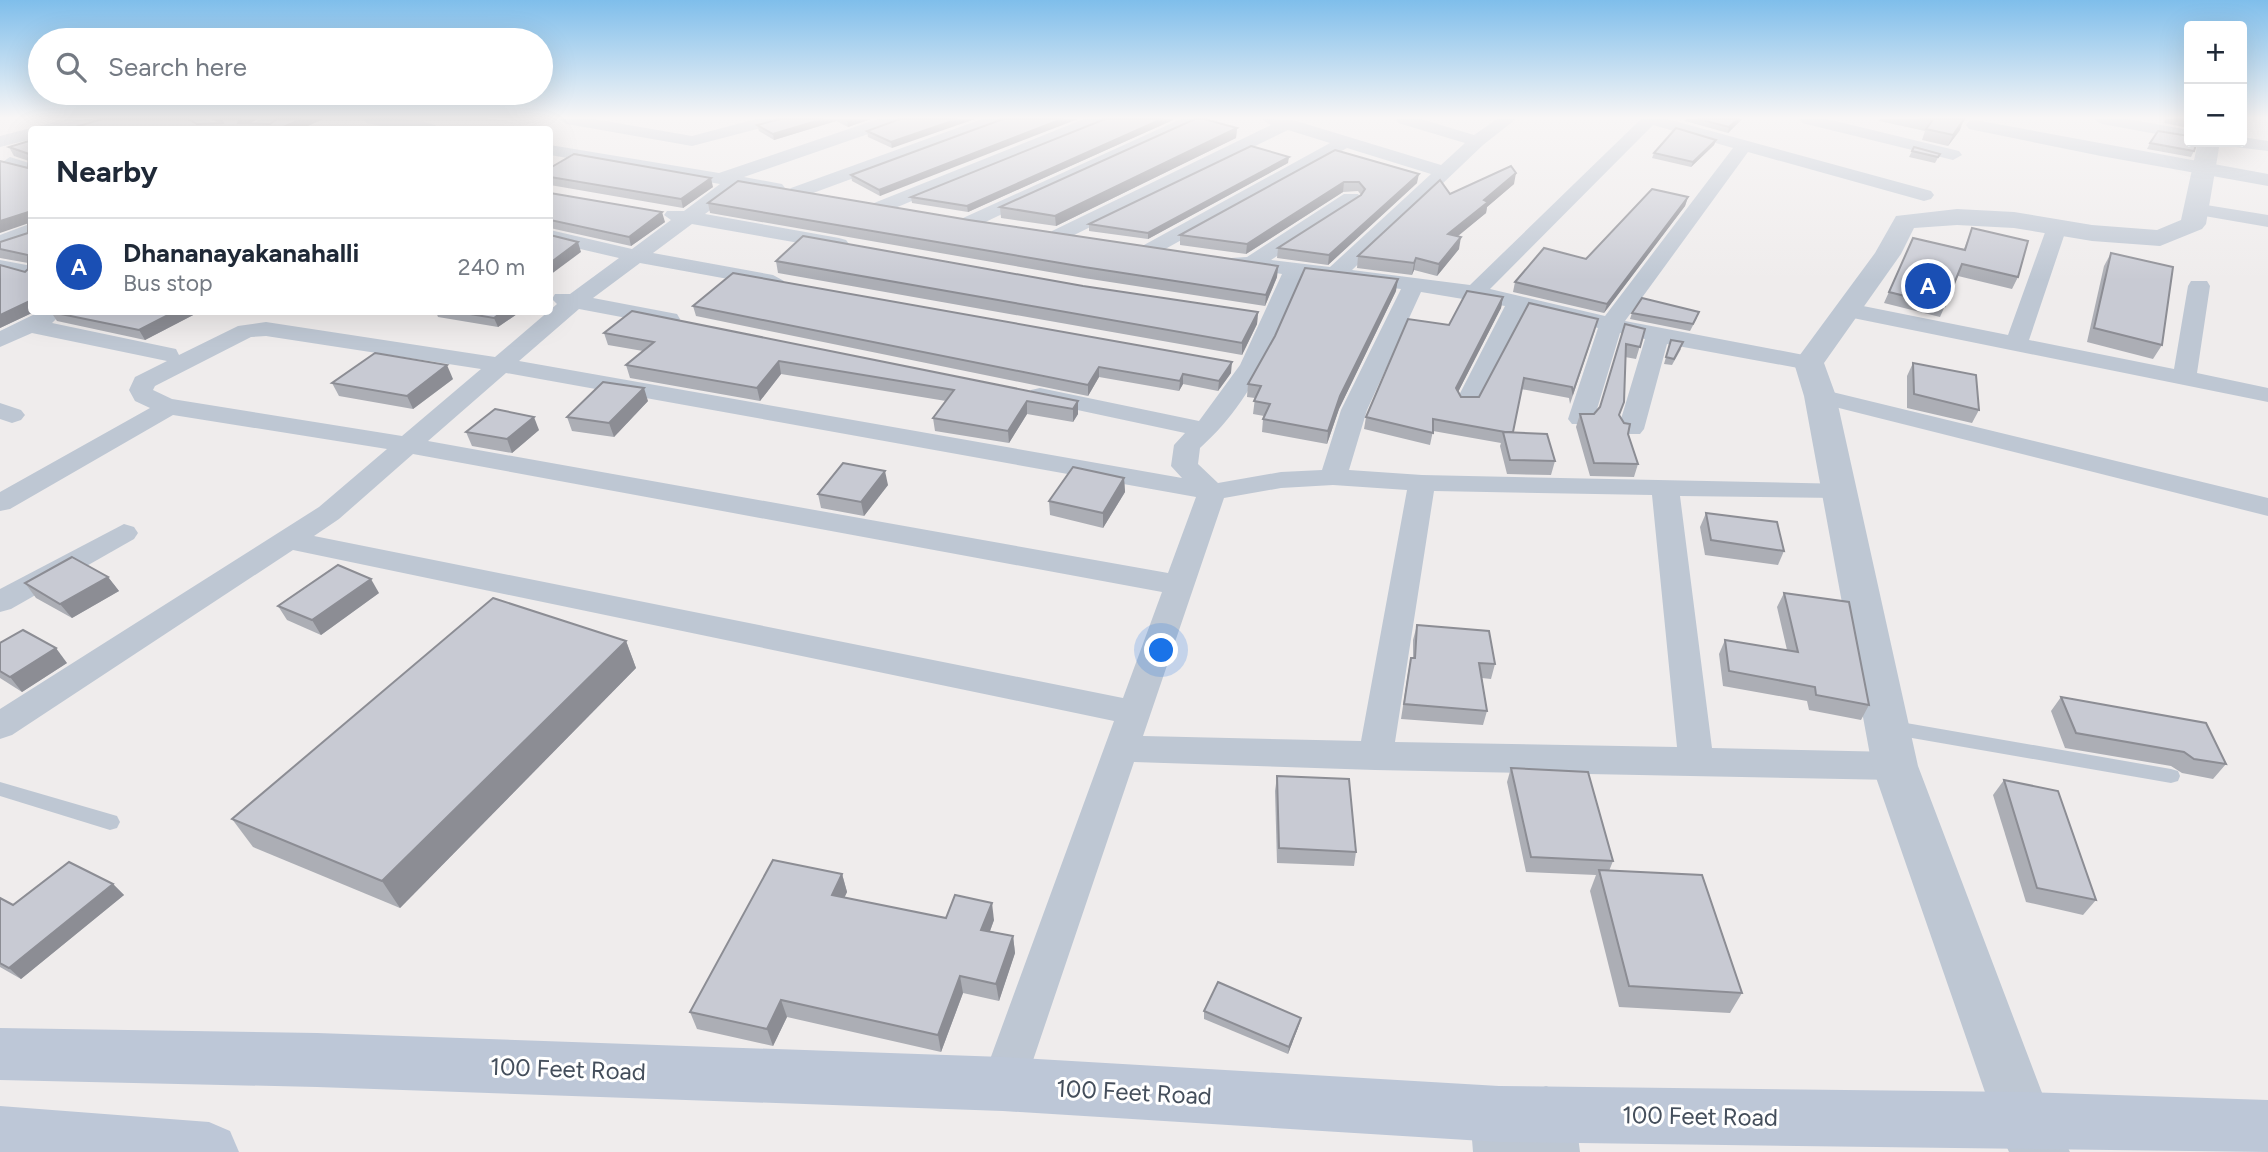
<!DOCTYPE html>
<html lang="en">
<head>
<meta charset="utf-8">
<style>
	body { margin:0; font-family:Figtree,sans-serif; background:#f6f6f7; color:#1f2937 }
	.controls { position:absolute; right:21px; top:21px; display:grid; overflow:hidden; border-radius:7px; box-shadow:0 7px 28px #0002 }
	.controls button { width:63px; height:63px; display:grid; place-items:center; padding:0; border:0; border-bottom:2px solid #e0e1e3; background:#fff; color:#1f2937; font:35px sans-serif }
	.you { position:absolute; left:1162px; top:651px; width:24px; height:24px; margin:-18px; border:5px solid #fff; border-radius:50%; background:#1a73e8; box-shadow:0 0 0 10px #1a73e833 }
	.badge { display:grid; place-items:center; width:46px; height:46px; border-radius:50%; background:#2563eb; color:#fff; font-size:23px; font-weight:700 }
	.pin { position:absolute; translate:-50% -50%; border:4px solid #fff; box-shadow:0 2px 7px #0006 }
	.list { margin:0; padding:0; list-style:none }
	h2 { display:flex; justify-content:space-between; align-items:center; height:91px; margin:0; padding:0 28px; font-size:30px }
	h2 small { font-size:23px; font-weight:400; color:#747a83 }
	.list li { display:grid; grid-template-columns:46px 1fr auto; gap:21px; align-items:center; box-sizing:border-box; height:98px; padding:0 28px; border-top:2px solid #e0e1e3 }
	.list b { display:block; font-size:26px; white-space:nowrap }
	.list p { margin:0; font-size:23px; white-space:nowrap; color:#747a83 }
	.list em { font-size:23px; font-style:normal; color:#747a83 }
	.icon { flex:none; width:38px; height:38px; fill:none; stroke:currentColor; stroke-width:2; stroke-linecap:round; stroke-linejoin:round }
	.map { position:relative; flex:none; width:2268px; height:1152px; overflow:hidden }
	.search { position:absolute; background:#fff; box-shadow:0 7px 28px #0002; left:28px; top:28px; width:525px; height:77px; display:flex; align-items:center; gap:18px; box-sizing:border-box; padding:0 24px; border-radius:38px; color:#747a83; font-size:26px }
	.panel { position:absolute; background:#fff; box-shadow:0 7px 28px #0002; left:28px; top:126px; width:525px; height:189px; border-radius:7px }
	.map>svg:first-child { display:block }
</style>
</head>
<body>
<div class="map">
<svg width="2268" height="1152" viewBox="0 0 2268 1152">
	<rect width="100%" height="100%" fill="#efecec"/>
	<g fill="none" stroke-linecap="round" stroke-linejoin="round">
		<g fill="#bec7d3" fill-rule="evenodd">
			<polygon points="1889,720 2171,769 2178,771 2180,776 2178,781 2171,783 1889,734 1883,732 1880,727 1883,722"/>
			<polygon points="0,782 117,816 120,822 117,828 110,830 0,796"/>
		</g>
		<g fill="#bec7d3" fill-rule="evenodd">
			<path d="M66,119H93C79,133 50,130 32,130V139L0,147V136Z"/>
			<polygon points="183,119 206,119 225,130 201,130"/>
			<path d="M363,119C382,118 429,117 443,130H402L366,123Z"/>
			<polygon points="558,119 594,119 692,136 756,119 783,119 780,123 692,146 567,124"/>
			<path d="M878,119H903L900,123L744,177L782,184L785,188L775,194L740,188L705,214L839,238L846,240L849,244L846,248L839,250L692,224L653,253L773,275L784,281L773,287L640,263L593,298L677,314L680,319L677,324L669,326L579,309L519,361L1182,478L1171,466L1174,445L1185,433L1040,402L1031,400L1028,395L1031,390L1040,388L1199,421L1240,365L1282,274L1231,266L1227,262L1231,258L1247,257L1344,194H1358L1361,198L1358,202L1271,260L1330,267L1431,174L1347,148L1158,253H1144L1141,249L1144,245L1330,143L1288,130L1066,239L1059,241L1049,235L1052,231L1271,125L1261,119L1293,120L1441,165L1465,143L1398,123L1396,119H1421L1474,135L1497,119H1516L1483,145L1352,270L1470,285L1641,119H1667L1931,191L1934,195L1931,199L1924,201L1748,152L1625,321L1809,356L1817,358L1821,363L1817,368L1809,370L1667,344L1644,429L1640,434H1622L1618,429L1645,339L1620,333L1594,419L1590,424H1572L1568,419L1598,328L1525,311L1480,401L1477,406H1459L1456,401L1505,306L1421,292L1367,410L1349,470L1422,475L1849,484L1853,490L1849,496L1839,498L1680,496L1712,748L1895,752L1907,756L1912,766L1907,776L1895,780L1375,770L1134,762L1025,1084L1018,1099L1003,1105L988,1099L981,1084L1114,721L293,550L12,735L0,739V709L319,507L387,449L173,415L10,509L0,511V492L150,408L135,401L129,390L135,377L167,361L32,333L0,347V331L39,312H52L58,317L52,323L176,349L179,355L238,326L266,322L495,357L557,304L552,299L555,294H570L619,258L550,242V230L632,249L671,220L664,215L667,211H684L720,184L550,155V145L719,173ZM1653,125L1733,148L1605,316L1490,289ZM1302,276L1401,289L1341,410L1322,470L1281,472L1218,483L1198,464L1200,448C1251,403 1277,340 1302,276ZM266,336L481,369L402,436L172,399L153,390L155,386L251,337ZM506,373L1196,497L1168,573L428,441ZM413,454L1162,592L1123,698L314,536L339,519ZM1333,485L1407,490L1361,741L1143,736L1224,498L1281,488ZM1434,491L1652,495L1677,747L1395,742Z"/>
			<polygon points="982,119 1006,119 1003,123 805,196 791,196 788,192 791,188"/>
			<polygon points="1084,119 1107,119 888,211 881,213 871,207 874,203"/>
			<polygon points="1181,119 1203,119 977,226 963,226 960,222 963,218"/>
			<polygon points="1799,119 1827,119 1959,151 1962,155 1953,160 1802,123"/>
			<polygon points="2093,119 2128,119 2189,130 2189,140 2102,124"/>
			<polygon points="1975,120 2268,174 2268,186 2101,156 1969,129 1966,125 1969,121"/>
			<polygon points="2242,137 2268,141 2268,151 2235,147 2226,142 2242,142"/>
			<polygon points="10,157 32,164 32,175 4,167 1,163"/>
			<polygon points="2194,203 2268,215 2268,227 2187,213 2184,209"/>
			<polygon points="2057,221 2067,227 2029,340 2174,369 2188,286 2191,281 2207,281 2210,286 2197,373 2268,388 2268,402 1848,317 1837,310 1848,303 2008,335 2047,227"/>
			<polygon points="0,260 32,266 32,279 0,272"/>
			<polygon points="1820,389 2268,498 2268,516 1811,401 1808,396 1811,391"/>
			<polygon points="0,403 21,410 25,415 21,420 12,423 0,419"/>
			<polygon points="124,524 134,527 138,533 134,539 11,609 0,612 0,589"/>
		</g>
		<g fill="#bec7d3" fill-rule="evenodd">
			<polygon points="261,119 289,119 274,130 244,130"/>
			<polygon points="2198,142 2220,142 2206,224 2202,229 2160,246 2092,241 2014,228 1957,225 1914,228 1901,254 1824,363 1836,396 1918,766 2047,1106 2070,1152 2009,1152 1995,1121 1872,766 1804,396 1794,363 1875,253 1896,216 1957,209 2014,212 2092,225 2157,230 2181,220"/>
			<polygon points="32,223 32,241 0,252 0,235"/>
			<polygon points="1499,1086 1519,1094 1522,1101 1526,1094 1546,1086 1566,1094 1575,1114 1580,1152 1473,1152 1470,1114 1479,1094"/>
		</g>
		<g fill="#bdc7d7" fill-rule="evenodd">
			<polygon points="0,1028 317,1033 1003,1057 1499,1086 2024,1092 2268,1100 2268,1152 1499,1142 1003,1111 317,1087 0,1080"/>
			<polygon points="0,1106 209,1122 230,1131 239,1152 0,1152"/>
		</g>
	</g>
	<g fill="#acaeb5">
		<polygon points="211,119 257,119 249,124 270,124 323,119 299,130 66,130 219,123"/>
		<polygon points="780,119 871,119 848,127 836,121 774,140 759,131 757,125"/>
		<polygon points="900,119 892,148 868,137 867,131"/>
		<polygon points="1003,119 880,196 852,181 851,175"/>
		<polygon points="1105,119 1173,120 968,212 912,203 911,197"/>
		<polygon points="1686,119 1742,119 1728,133 1685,121"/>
		<polygon points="1880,119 1962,119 1960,130 1948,146 1922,140 1925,131 1879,121"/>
		<polygon points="2166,119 2189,119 2189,128 2164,123"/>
		<polygon points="1237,128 1236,138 1056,226 1001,218 1000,207"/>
		<polygon points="32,140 32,312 34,312 0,328 0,265 25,272 28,269 28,263 0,258 0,242 28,233 29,161 14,156 9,147"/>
		<polygon points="1716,140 1714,145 1691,167 1652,158 1654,153"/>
		<polygon points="2150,143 2194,151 2191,157 2147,149"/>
		<polygon points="1912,151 1940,154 1935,163 1909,157"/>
		<polygon points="1316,161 1417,183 1328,265 1277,258 1278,248 1361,195 1358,191 1343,192 1246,254 1180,245 1180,235"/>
		<polygon points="1288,163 1148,239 1089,231 1089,224"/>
		<polygon points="550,168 713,187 683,208 550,185"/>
		<polygon points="1514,184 1487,207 1486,213 1457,236 1459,249 1437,276 1414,270 1412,275 1357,268 1358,256 1450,194"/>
		<polygon points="550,193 665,222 631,246 550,228"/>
		<polygon points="1688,197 1685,206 1604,313 1513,292 1515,282 1586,259"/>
		<polygon points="708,203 969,220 1278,266 1277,277 1265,306 1084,278 710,213"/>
		<polygon points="1972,228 2018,277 2012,289 1958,276 1940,317 1884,303 1913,238 1964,249"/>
		<polygon points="2111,253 2162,345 2153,359 2087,342 2104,266"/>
		<polygon points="776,261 1258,312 1257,324 1242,355 778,273"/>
		<polygon points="1396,291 1339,409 1327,444 1262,432 1263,419 1264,416 1253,414 1255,398 1247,397 1248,384"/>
		<polygon points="1503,297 1501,308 1458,392 1461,397 1479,397 1595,330 1570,404 1569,398 1521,389 1513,432 1555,461 1551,475 1507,474 1500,446 1501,443 1433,431 1430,445 1364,429 1366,417 1449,325"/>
		<polygon points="693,306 1231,373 1218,391 1183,384 1179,391 1099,377 1088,396 696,316"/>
		<polygon points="51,312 199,312 145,340 57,321"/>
		<polygon points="436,312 520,312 498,327 438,317"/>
		<polygon points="1632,313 1697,318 1690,331 1630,319"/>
		<polygon points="1625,324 1645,329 1636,359 1625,357 1619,415 1628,434 1638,464 1634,477 1590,476 1576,427 1580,414 1594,414 1600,407"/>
		<polygon points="604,333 1078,401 1078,414 1073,422 1027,414 1009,443 935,431 933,418 946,401 781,374 760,401 630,378 626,365 643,351 608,345"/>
		<polygon points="1671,340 1681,349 1672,365 1664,364"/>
		<polygon points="1913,363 1979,410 1972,423 1907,408 1907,376"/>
		<polygon points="453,379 413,409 339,396 332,383"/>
		<polygon points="648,401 614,437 572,431 567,417"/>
		<polygon points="539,430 512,453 472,446 466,432"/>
		<polygon points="1124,478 1125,492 1103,528 1050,515 1049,501"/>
		<polygon points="888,485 864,516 821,508 818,494"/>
		<polygon points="1706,513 1784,551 1778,565 1705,555 1700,527"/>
		<polygon points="108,577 119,591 72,618 36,598 25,583"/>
		<polygon points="379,593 321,635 287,620 278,606"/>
		<polygon points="1784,593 1869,705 1861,720 1809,710 1807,701 1723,686 1719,654 1725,640 1787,650 1777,607"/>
		<polygon points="1417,625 1495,664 1491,679 1482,678 1487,711 1483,725 1401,719 1408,673 1411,658 1413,658 1413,640"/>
		<polygon points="626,641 636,668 400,908 253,847 232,819"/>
		<polygon points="0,643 67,663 22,692 0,678"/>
		<polygon points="2061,697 2226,764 2213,779 2182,773 2171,766 2065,748 2051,711"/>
		<polygon points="1511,768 1613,861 1609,871 1742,993 1730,1013 1619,1007 1590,891 1596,875 1526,872 1507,782"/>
		<polygon points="1277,776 1356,852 1354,866 1277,863 1275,791"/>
		<polygon points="2004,780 2096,900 2083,915 2026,902 1993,795"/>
		<polygon points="842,874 847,892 844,898 946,918 994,920 990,931 1013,936 1015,953 999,1001 963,993 941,1052 787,1017 773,1046 697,1029 690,1012"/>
		<polygon points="113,884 124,895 21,979 0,967 0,898 13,905"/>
		<polygon points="1204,1011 1301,1018 1299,1025 1288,1054 1204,1019"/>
	</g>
	<g fill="#8c8d94">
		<polygon points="239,119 257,119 243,128 238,123"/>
		<polygon points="301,119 323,119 299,130 277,130"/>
		<polygon points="823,119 836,119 836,121 774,140 773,134"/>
		<polygon points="852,119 871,119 848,127 847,121"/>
		<polygon points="958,119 975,119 892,148 891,142"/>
		<polygon points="1062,119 1078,119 880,196 879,190"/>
		<polygon points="1162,119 1173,119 1173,120 968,212 967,206"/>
		<polygon points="1738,119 1742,119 1728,133 1729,127"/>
		<polygon points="1964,119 1960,130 1948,146 1953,135"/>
		<polygon points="1237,128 1236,138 1056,226 1055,216"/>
		<polygon points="1716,140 1714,145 1691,167 1693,162"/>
		<polygon points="1289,157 1288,163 1148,239 1148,233"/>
		<polygon points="1516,173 1514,184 1487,207 1486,213 1446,246 1448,234 1484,200"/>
		<polygon points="1419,174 1417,183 1328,265 1329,255"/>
		<polygon points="711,178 713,187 683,208 681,199"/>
		<polygon points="1344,182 1343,192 1246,254 1247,244"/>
		<polygon points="1688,197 1685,206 1604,313 1607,304"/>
		<polygon points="28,212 32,222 0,233 0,221"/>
		<polygon points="662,212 665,222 631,246 629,237"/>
		<polygon points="1461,237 1459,249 1437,276 1439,264"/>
		<polygon points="578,242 581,252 550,275 550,263"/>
		<polygon points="1416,258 1414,270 1412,275 1414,263"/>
		<polygon points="1278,266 1277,277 1265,306 1266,295"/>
		<polygon points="1398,279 1396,291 1339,409 1327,444 1328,431 1340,396"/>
		<polygon points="1503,297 1501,308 1454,400 1456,388"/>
		<polygon points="31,300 32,312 34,312 0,328 0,315"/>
		<polygon points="174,312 199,312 145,340 139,330"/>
		<polygon points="502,312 520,312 498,327 494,318"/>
		<polygon points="1258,312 1257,324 1242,355 1242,343"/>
		<polygon points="779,361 781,374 760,401 757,388"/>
		<polygon points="1232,362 1231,373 1218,391 1219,381"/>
		<polygon points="447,365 453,379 413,409 407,396"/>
		<polygon points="1099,367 1099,377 1088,396 1088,385"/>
		<polygon points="1183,374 1183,384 1179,391 1180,381"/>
		<polygon points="644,388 648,401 614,437 609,423"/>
		<polygon points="1027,401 1027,414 1009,443 1008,431"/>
		<polygon points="1078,401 1078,414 1073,422 1073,409"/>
		<polygon points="534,417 539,430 512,453 507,439"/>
		<polygon points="885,471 888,485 864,516 861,502"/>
		<polygon points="1124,478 1125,492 1103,528 1103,513"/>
		<polygon points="108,577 119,591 72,618 60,604"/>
		<polygon points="371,579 379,593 321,635 312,620"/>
		<polygon points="626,641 636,668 400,908 382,881"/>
		<polygon points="56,648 67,663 22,692 10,677"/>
		<polygon points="842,874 847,892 837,913 832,895"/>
		<polygon points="113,884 124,895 21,979 9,968"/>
		<polygon points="992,903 994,920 984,947 981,930"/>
		<polygon points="1013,936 1015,953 999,1001 996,984"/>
		<polygon points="960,976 963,993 941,1052 938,1035"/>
		<polygon points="781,1000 787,1017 773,1046 767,1029"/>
		<polygon points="1301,1018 1299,1025 1288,1054 1289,1047"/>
	</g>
	<g fill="#c8cad3" stroke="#8c8d94" stroke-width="2">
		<polygon points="102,119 188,119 197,124 223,123 221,119 240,119 238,123 270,124 277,119 301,119 277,130 66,130"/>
		<polygon points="780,119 823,119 773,134 757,125"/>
		<polygon points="900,119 958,119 891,142 867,131"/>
		<polygon points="1003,119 1062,119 879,190 851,175"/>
		<polygon points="1105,119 1162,119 967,206 911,197"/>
		<polygon points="1195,119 1204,119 1237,128 1055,216 1000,207"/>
		<polygon points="1698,119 1738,119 1729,127"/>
		<polygon points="1919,119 1964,119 1953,135 1926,129 1932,121"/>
		<polygon points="2174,119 2189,119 2189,122"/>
		<polygon points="1676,128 1716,140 1693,162 1654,153"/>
		<polygon points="2158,131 2189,136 2189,142 2197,142 2194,151 2150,143"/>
		<polygon points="32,140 32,300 0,315 0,265 25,272 28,269 28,255 0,249 0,242 28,233 28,212 0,221 0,161 28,168 29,154 9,147"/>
		<polygon points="1251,146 1289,157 1148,233 1089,224"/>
		<polygon points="1914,147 1940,154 1938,157 1912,151"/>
		<polygon points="1335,150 1419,174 1329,255 1278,248 1361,195 1365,189 1359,182 1344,182 1247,244 1180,235"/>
		<polygon points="574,154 711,178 681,199 550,177 550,168"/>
		<polygon points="1511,166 1516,173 1484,200 1488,202 1448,234 1461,237 1439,264 1416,258 1414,263 1358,256 1440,180 1450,194"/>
		<polygon points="738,181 969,220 1278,266 1266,295 1084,267 708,203"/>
		<polygon points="1652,189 1688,197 1607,304 1515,282 1544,248 1586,259"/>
		<polygon points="550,193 662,212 629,237 550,220"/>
		<polygon points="1972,228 2028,241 2018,277 1962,264 1945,306 1889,292 1913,238 1965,250"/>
		<polygon points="550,235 578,242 550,263"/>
		<polygon points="803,236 1083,286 1258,312 1242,343 776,261"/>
		<polygon points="2111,253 2173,267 2162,345 2094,328"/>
		<polygon points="1305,268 1398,279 1340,396 1328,431 1263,419 1270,404 1254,401 1261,386 1248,384 1275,336"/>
		<polygon points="733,273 1232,362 1219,381 1183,374 1180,381 1099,367 1088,385 693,306"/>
		<polygon points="1467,291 1503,297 1456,388 1461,397 1479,397 1529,303 1598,319 1573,392 1572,387 1524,378 1513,432 1505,432 1433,419 1433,433 1366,417 1408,319 1449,325"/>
		<polygon points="1642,298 1699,312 1693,324 1632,313"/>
		<polygon points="632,311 1078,401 1073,409 1027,401 1008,431 933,418 954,390 779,361 757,388 626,365 654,342 604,333"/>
		<polygon points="51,312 174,312 139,330"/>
		<polygon points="458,312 502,312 494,318"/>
		<polygon points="1625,324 1645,329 1640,347 1626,344 1624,402 1619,415 1624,423 1630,424 1628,434 1638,464 1594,463 1580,414 1594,414 1600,407"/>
		<polygon points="1671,340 1683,342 1674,359 1666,357"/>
		<polygon points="375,353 447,365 407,396 332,383"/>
		<polygon points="1913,363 1976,375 1979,410 1914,394"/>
		<polygon points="603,382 644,388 609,423 567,417"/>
		<polygon points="495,409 534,417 507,439 466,432"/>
		<polygon points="1503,432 1547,434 1555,461 1510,460"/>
		<polygon points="843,463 885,471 861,502 818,494"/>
		<polygon points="1073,467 1124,478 1103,513 1049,501"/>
		<polygon points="1706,513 1777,522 1784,551 1711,540"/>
		<polygon points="72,557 108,577 60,604 25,583"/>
		<polygon points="338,565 371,579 312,620 278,606"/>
		<polygon points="1784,593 1849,602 1869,705 1816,695 1815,687 1729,671 1725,640 1798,652"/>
		<polygon points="493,598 626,641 382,881 232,819"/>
		<polygon points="1417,625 1489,631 1495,664 1479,663 1487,711 1404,704 1411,658 1415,658"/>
		<polygon points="23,630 56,648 10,677 0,671 0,643"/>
		<polygon points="2061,697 2206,723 2226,764 2194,759 2184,752 2076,733"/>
		<polygon points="1511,768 1588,772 1613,861 1531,857"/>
		<polygon points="1277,776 1349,779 1356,852 1279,848"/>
		<polygon points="2004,780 2058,791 2096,900 2037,888"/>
		<polygon points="773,860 842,874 832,895 946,918 955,895 992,903 981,930 1013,936 996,984 960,976 938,1035 781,1000 767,1029 690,1012"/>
		<polygon points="69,862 113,884 9,968 0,963 0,898 13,905"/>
		<polygon points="1599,870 1702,875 1742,993 1629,986"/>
		<polygon points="1218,982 1301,1018 1289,1047 1204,1011"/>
	</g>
	<linearGradient id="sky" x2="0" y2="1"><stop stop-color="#7fbeeb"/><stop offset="0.42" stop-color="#f8f6f6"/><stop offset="1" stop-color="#f8f6f6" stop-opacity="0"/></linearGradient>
	<rect width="2268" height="280" fill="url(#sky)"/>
	<g text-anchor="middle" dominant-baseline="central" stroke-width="6" stroke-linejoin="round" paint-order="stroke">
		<g font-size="24" fill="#444e5b" stroke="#fff">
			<text transform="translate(568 1069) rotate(2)">100 Feet Road</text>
			<text transform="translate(1134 1092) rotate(3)">100 Feet Road</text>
			<text transform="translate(1700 1116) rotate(1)">100 Feet Road</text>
		</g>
	</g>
</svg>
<div class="controls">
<button>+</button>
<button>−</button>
</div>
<div class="you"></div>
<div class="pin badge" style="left:1928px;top:286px;background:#1a4fb4">A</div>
<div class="search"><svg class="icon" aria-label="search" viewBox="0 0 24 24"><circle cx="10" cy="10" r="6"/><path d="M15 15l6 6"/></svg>Search here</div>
<section class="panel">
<h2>Nearby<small></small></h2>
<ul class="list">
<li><span class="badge" style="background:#1a4fb4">A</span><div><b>Dhananayakanahalli</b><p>Bus stop</p></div><em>240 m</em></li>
</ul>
</section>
</div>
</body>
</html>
